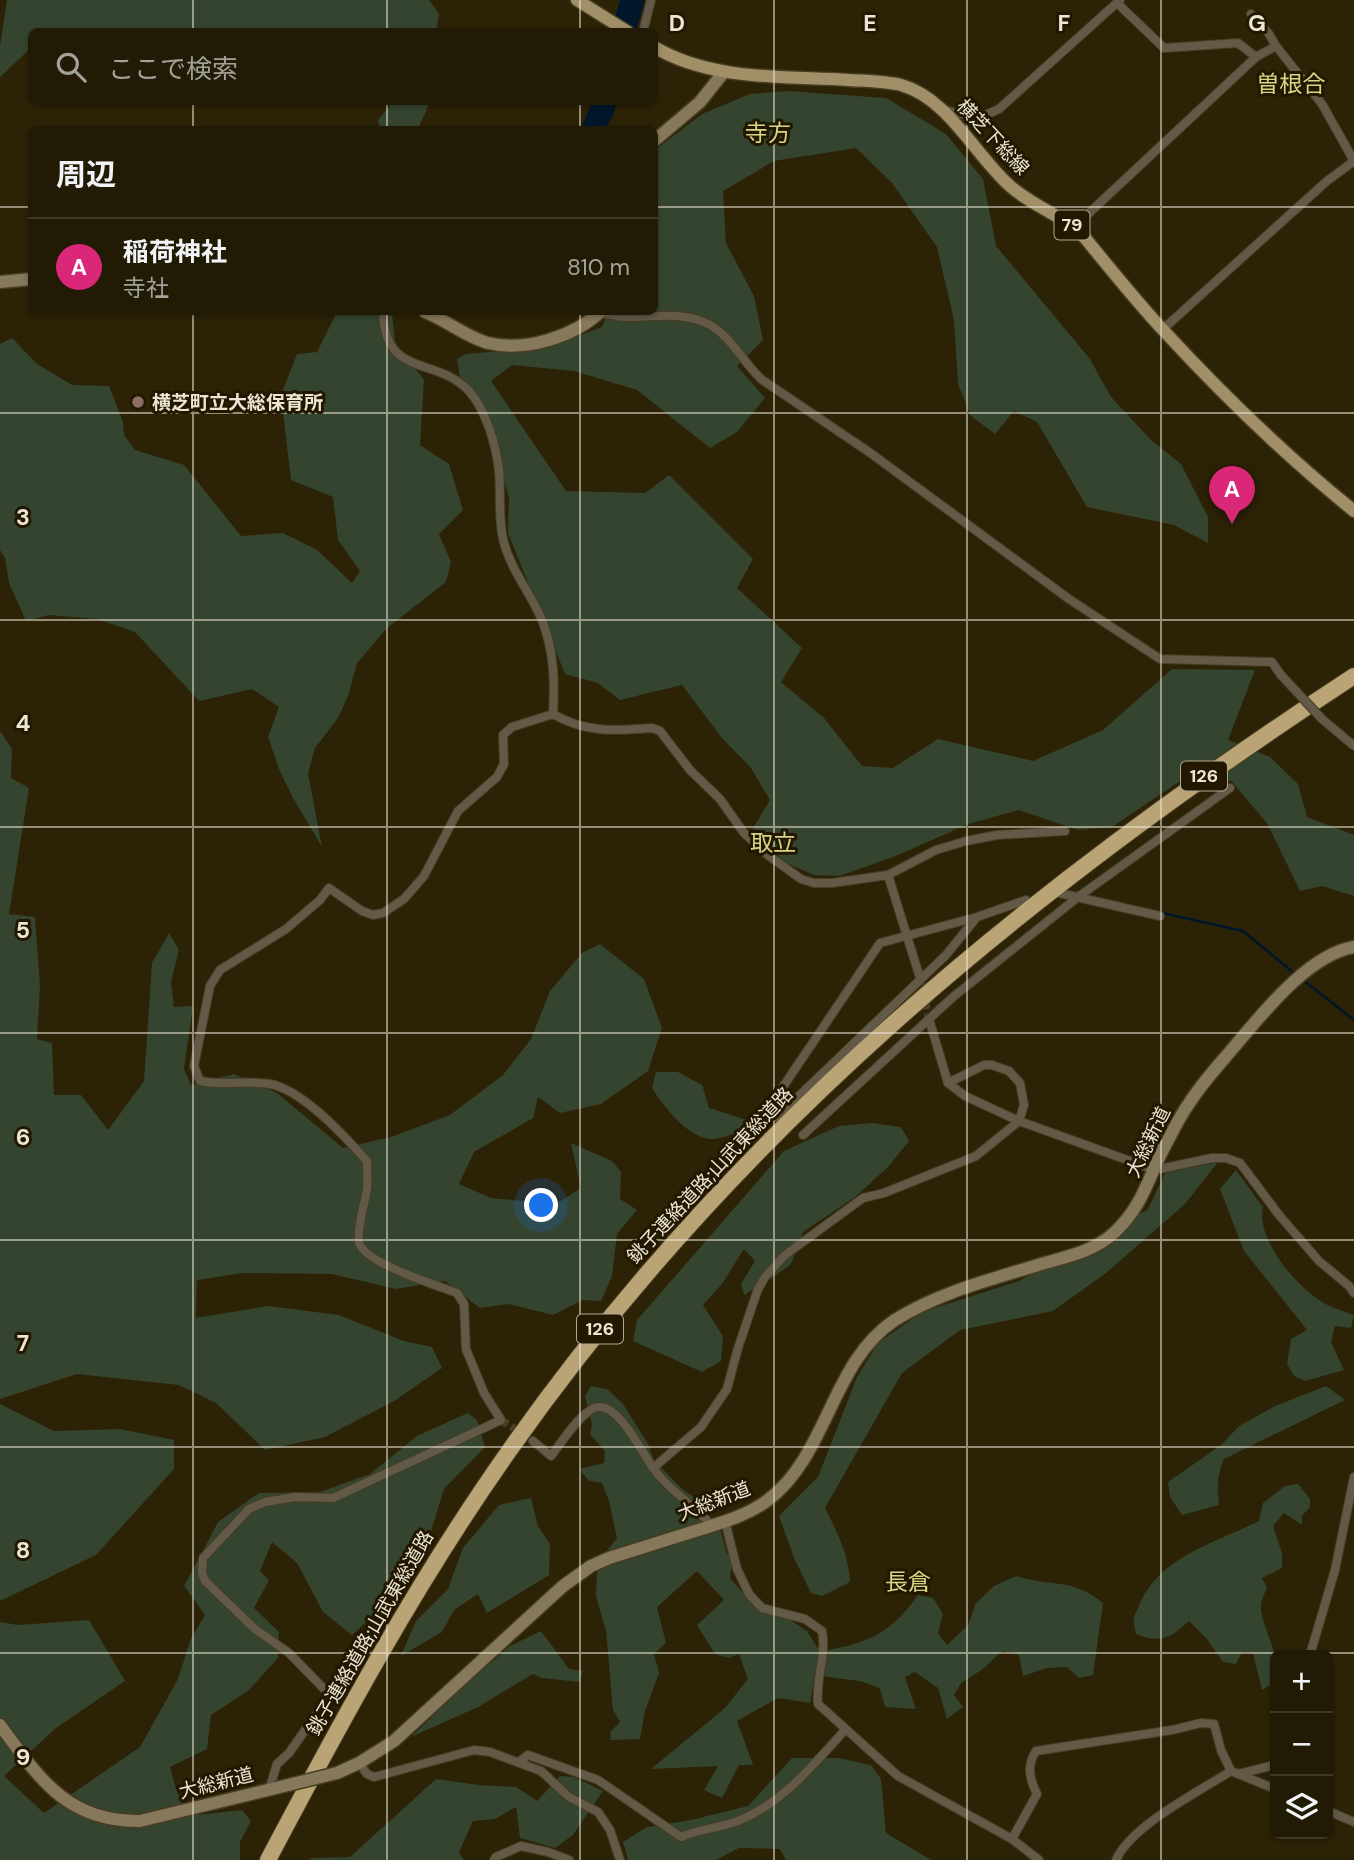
<!DOCTYPE html>
<html lang="ja">
<head>
<meta charset="utf-8">
<style>
	body { margin:0; font-family:"DM Sans","Noto Sans JP",sans-serif; background:#2d2713; color:#f1f3f6 }
	.controls { position:absolute; right:21px; bottom:21px; display:grid; overflow:hidden; border-radius:10px; box-shadow:0 2px 5px #0004 }
	.controls button { width:63px; height:63px; display:grid; place-items:center; padding:0; border:0; border-bottom:2px solid #3e3826; background:#211a04; color:#f1f3f6; font:35px sans-serif }
	.you { position:absolute; left:542px; top:1206px; width:24px; height:24px; margin:-18px; border:5px solid #fff; border-radius:50%; background:#1a73e8; box-shadow:0 0 0 10px #1a73e833 }
	.badge { display:grid; place-items:center; width:46px; height:46px; border-radius:50%; background:#db2777; color:#fff; font-size:23px; font-weight:700 }
	.pin { position:absolute; translate:-50% -58px; filter:drop-shadow(0 2px 4px #0008) }
	.pin::after { content:''; position:absolute; top:37px; width:24px; height:21px; background:inherit; clip-path:polygon(0 0,100% 0,50% 100%) }
	.list { margin:0; padding:0; list-style:none }
	h2 { display:flex; justify-content:space-between; align-items:center; height:91px; margin:0; padding:0 28px; font-size:30px }
	h2 small { font-size:23px; font-weight:400; color:#a2a19a }
	.list li { display:grid; grid-template-columns:46px 1fr auto; gap:21px; align-items:center; box-sizing:border-box; height:98px; padding:0 28px; border-top:2px solid #3e3826 }
	.list b { display:block; font-size:26px; white-space:nowrap }
	.list p { margin:0; font-size:23px; white-space:nowrap; color:#a2a19a }
	.list em { font-size:23px; font-style:normal; color:#a2a19a }
	.icon { flex:none; width:38px; height:38px; fill:none; stroke:currentColor; stroke-width:2; stroke-linecap:round; stroke-linejoin:round }
	.map { position:relative; flex:none; width:1354px; height:1860px; overflow:hidden }
	.search { position:absolute; background:#211a04; box-shadow:0 2px 5px #0004; left:28px; top:28px; width:630px; height:77px; display:flex; align-items:center; gap:18px; box-sizing:border-box; padding:0 24px; border-radius:10px; color:#a2a19a; font-size:26px }
	.panel { position:absolute; background:#211a04; box-shadow:0 2px 5px #0004; left:28px; top:126px; width:630px; height:189px; border-radius:10px }
	.map>svg:first-child { display:block }
</style>
</head>
<body>
<div class="map">
<svg width="1354" height="1860" viewBox="0 0 1354 1860">
	<rect width="100%" height="100%" fill="#2c2206"/>
	<g fill="#34442e">
		<polygon points="7,0 429,0 439,14 436,32 32,32 31,48 0,77 0,46"/>
		<polygon points="788,91 886,98 946,134 983,179 996,246 1090,359 1111,397 1150,439 1181,464 1208,517 1208,543 1174,525 1087,507 1037,422 1014,411 995,434 971,416 958,384 954,320 937,247 892,183 856,148 774,161 723,191 726,243 754,296 763,340 737,366 765,398 737,432 710,448 637,390 574,371 512,365 491,381 566,491 645,493 669,475 753,559 737,588 802,648 781,682 824,718 862,766 893,768 938,739 1033,761 1103,730 1172,669 1255,670 1228,740 1270,757 1298,784 1307,817 1354,835 1354,896 1322,886 1300,891 1267,823 1232,782 1201,767 1112,827 1078,830 1019,810 968,824 896,856 839,876 814,875 786,863 751,832 770,800 751,768 722,738 682,685 620,700 598,683 565,674 508,533 509,497 490,434 461,383 457,359 466,354 548,347 602,327 608,312 654,312 655,150 702,114 750,94"/>
		<polygon points="393,102 430,102 418,129 380,129 378,120"/>
		<polygon points="337,312 392,313 395,342 424,380 420,445 449,464 463,510 439,534 451,562 446,582 387,628 357,663 348,696 338,718 315,748 308,773 322,847 293,798 279,769 268,737 279,707 252,689 199,701 135,632 97,619 49,615 26,621 9,583 5,558 0,550 0,344 12,338 37,364 72,385 109,386 123,422 124,435 135,450 184,465 241,536 283,533 317,550 352,583 360,571 338,540 333,497 291,480 281,395 297,354 317,352"/>
		<polygon points="0,731 12,749 11,778 29,788 9,914 35,917 40,986 37,1039 52,1043 54,1095 81,1095 108,1130 144,1081 152,963 169,933 179,950 171,982 174,1007 193,1006 184,1069 191,1085 234,1074 277,1093 343,1148 391,1137 450,1115 503,1075 531,1039 550,991 582,953 600,944 644,979 662,1028 648,1071 601,1104 560,1113 538,1097 533,1118 474,1152 459,1184 491,1198 523,1201 550,1208 581,1188 571,1143 612,1161 621,1172 620,1199 637,1210 617,1234 612,1276 601,1301 583,1300 553,1315 509,1304 480,1308 445,1281 396,1289 332,1274 243,1273 197,1280 196,1318 268,1306 339,1315 404,1341 432,1347 442,1368 394,1401 325,1437 265,1450 216,1403 179,1385 77,1374 0,1399"/>
		<path d="M656,1072H678L702,1085L709,1108L747,1120L752,1127C740,1131 726,1138 714,1139C690,1141 663,1106 652,1088Z"/>
		<polygon points="872,1123 901,1127 909,1141 888,1167 855,1197 803,1232 791,1264 772,1278 744,1295 741,1284 755,1261 744,1249 722,1284 703,1305 723,1336 721,1361 702,1372 633,1341 637,1320 784,1151 839,1126"/>
		<path d="M1218,1162L1185,1204L1106,1273L1053,1311L960,1330L902,1373L825,1508C837,1532 849,1555 850,1582L822,1596L811,1593L794,1558L779,1516L818,1477L857,1377L878,1343L922,1312L1019,1281L1148,1209L1165,1173Z"/>
		<path d="M1236,1170L1263,1207C1256,1239 1294,1283 1319,1300C1329,1307 1343,1311 1354,1315L1351,1328L1335,1326L1331,1342L1344,1370L1305,1381L1294,1376L1287,1364L1291,1339L1307,1330L1244,1251L1220,1189Z"/>
		<path d="M591,1386L607,1389L623,1404L648,1444L654,1460L682,1489L694,1497L721,1532L726,1551L732,1562L730,1578L760,1612L789,1619L807,1631L820,1652C868,1642 889,1636 918,1595L933,1598L943,1614L938,1633L947,1645L968,1625L976,1603L994,1586L1016,1576C1050,1587 1071,1577 1103,1603L1093,1675L1079,1678L1067,1667L1047,1668L1023,1676L1019,1655L1002,1651L983,1669L961,1683L954,1695L963,1707L947,1719L938,1688L915,1672L905,1677L916,1709L885,1707L880,1689C858,1676 837,1682 815,1673L810,1703L778,1698L737,1721L753,1765H739L722,1798L704,1790L718,1766L651,1769L725,1708L748,1679L739,1654L729,1658L715,1654L697,1625L724,1600L697,1571L657,1607L666,1643L654,1654L659,1673L645,1711L640,1739L610,1740L611,1731L620,1722L613,1710L606,1631L596,1596L597,1573L606,1552L617,1538L609,1501L602,1483L589,1481L579,1469L604,1463L605,1451L590,1434L592,1424L585,1396Z"/>
		<path d="M1326,1386L1345,1400L1224,1459C1217,1475 1217,1488 1219,1505L1182,1515L1170,1497L1168,1482L1221,1445L1239,1426L1275,1406Z"/>
		<polygon points="0,1404 54,1431 120,1429 174,1440 174,1469 96,1555 0,1601"/>
		<polygon points="468,1413 477,1420 485,1447 444,1489 431,1531 387,1602 352,1635 323,1612 297,1563 272,1542 260,1571 269,1580 254,1608 279,1632 278,1658 248,1691 211,1715 207,1749 170,1767 176,1789 187,1816 242,1810 251,1821 240,1842 240,1860 0,1860 0,1622 18,1625 89,1620 125,1681 56,1728 4,1776 44,1813 140,1747 178,1679 191,1638 205,1615 184,1586 218,1522 259,1493 320,1492 370,1474 417,1436"/>
		<path d="M1298,1484L1310,1499V1507L1302,1516V1525L1284,1513L1273,1526L1282,1553V1568L1262,1578L1267,1587C1265,1594 1260,1601 1261,1608C1262,1629 1283,1659 1275,1680C1273,1685 1266,1687 1262,1690L1253,1654L1242,1652L1236,1664L1223,1662L1206,1638L1189,1621C1171,1638 1160,1644 1136,1634C1135,1629 1133,1623 1134,1618C1135,1613 1139,1607 1140,1603C1161,1556 1217,1542 1259,1521L1263,1503L1285,1486Z"/>
		<polygon points="531,1498 538,1526 550,1544 549,1575 487,1613 478,1594 454,1610 442,1632 401,1656 416,1621 448,1589 463,1548 499,1505"/>
		<polygon points="541,1631 569,1669 583,1671 579,1682 542,1678 533,1674 478,1707 411,1737 454,1695 510,1646"/>
		<polygon points="792,1758 839,1758 871,1765 881,1779 886,1833 931,1860 786,1860 780,1849 739,1848 716,1860 628,1860 623,1842 647,1827 691,1820 748,1806"/>
		<polygon points="560,1776 574,1777 603,1791 573,1835 555,1848 520,1838 516,1807 495,1819 473,1821 459,1852 464,1860 308,1860 313,1858 350,1857 436,1779 479,1785 516,1787 537,1801"/>
	</g>
	<g fill="#00162a">
		<polygon points="620,0 645,0 636,31 611,32"/>
		<polygon points="592,102 617,102 613,116 605,129 581,129"/>
	</g>
	<g fill="none" stroke-linecap="round" stroke-linejoin="round">
		<g stroke="#00162a" stroke-width="2.5">
			<polyline points="1158,912 1243,931 1295,974"/>
			<polyline points="1303,980 1354,1020"/>
		</g>
		<g stroke="#493f25" stroke-width="8" stroke-dasharray="8 4" stroke-linecap="butt">
			<polyline points="920,978 929,1019"/>
			<polyline points="501,1420 525,1435"/>
		</g>
		<defs>
			<g id="street">
				<polyline points="1117,3 1164,48 1238,43 1256,57 1276,46 1322,104 1354,161"/>
				<polyline points="1251,14 1269,34 1276,46"/>
				<polyline points="643,32 651,0"/>
				<polyline points="944,110 979,118 999,109 1120,0"/>
				<polyline points="1074,227 1256,57"/>
				<path d="M383,312C385,379 435,355 469,391C486,410 496,445 499,470C501,492 498,516 503,539C510,569 530,592 542,620C554,651 555,681 553,714"/>
				<path d="M600,312C635,325 673,306 708,324C730,335 743,362 761,379L869,452L1069,599L1160,659L1272,662L1281,675"/>
				<polyline points="1162,330 1327,181 1354,161"/>
				<polyline points="888,875 920,978"/>
				<polyline points="1059,893 1160,916"/>
				<polyline points="977,917 946,955 777,1117 768,1109 880,943 977,917 1026,900"/>
				<polyline points="929,1019 948,1083 965,1096 1019,1121 1155,1170 1212,1158 1226,1158 1240,1163 1279,1215 1319,1261 1349,1286 1354,1293"/>
				<polyline points="803,1135 953,997 1078,897 1230,788"/>
				<path d="M533,1441L551,1456C561,1443 584,1407 599,1407C619,1406 641,1450 651,1465C667,1490 693,1503 712,1526"/>
				<polyline points="653,1468 701,1427 727,1389 738,1348 758,1289 765,1277 785,1255 863,1198 884,1193 976,1156 1019,1121 1024,1105 1020,1083 1009,1071 992,1065 984,1065 948,1083"/>
				<path d="M725,1521L737,1569L749,1594L762,1608L805,1619L822,1631C827,1655 815,1680 818,1704L898,1776L1012,1839L1039,1860"/>
				<polyline points="1310,1655 1335,1570 1354,1477"/>
				<path d="M519,1762L528,1755L598,1780L681,1837C699,1829 720,1828 738,1821C783,1803 814,1764 845,1730"/>
				<polyline points="359,1763 367,1774 374,1777 474,1750 490,1752 541,1771 569,1797 598,1812 610,1830 620,1860"/>
				<polyline points="1238,1774 1275,1765"/>
				<path d="M269,1790L277,1764L289,1753L327,1699V1692L289,1653L255,1629L205,1581L202,1573L203,1558L249,1509L265,1502L295,1497L333,1498L501,1420L484,1393L466,1349L464,1304L457,1293C437,1285 363,1263 359,1242C357,1224 365,1205 367,1188C368,1179 367,1170 367,1161C345,1137 303,1090 270,1084C247,1080 223,1086 200,1081L194,1066L210,986L220,970L286,929L320,900L329,888L362,911L373,915L383,913L404,899L424,876L458,811L497,777L504,764L503,735L512,727L553,714C585,733 616,731 652,728L660,731L690,770L720,799L744,833L769,856L801,879L814,883H832L888,875L936,850L966,841L997,835L1065,831"/>
				<polyline points="1328,1811 1354,1822"/>
				<path d="M1012,1839L1037,1794C1030,1780 1026,1766 1036,1751L1172,1730L1201,1723L1214,1724L1221,1750L1231,1771L1275,1789"/>
				<polyline points="494,1860 496,1857 521,1846 548,1852 569,1860"/>
				<path d="M1116,1860C1131,1826 1198,1792 1231,1771"/>
			</g>
			<g id="secondary">
				<polyline points="654,141 700,102 723,73"/>
				<polyline points="0,282 32,279"/>
				<path d="M425,312C446,320 466,337 488,343C525,352 573,337 600,312"/>
				<path d="M0,1725C39,1778 67,1822 140,1821L276,1788"/>
				<path d="M337,1773L359,1763L394,1741L563,1586L591,1566L609,1558C638,1549 667,1540 695,1531C720,1523 747,1516 768,1500C828,1455 831,1362 895,1320C938,1293 989,1280 1038,1265C1065,1257 1094,1252 1115,1232C1144,1205 1149,1174 1167,1142C1174,1129 1180,1116 1188,1105C1201,1084 1218,1066 1234,1047C1263,1013 1308,955 1354,947"/>
			</g>
			<g id="primary">
				<polyline points="577,0 628,32"/>
				<path d="M654,47C712,81 783,76 848,80C865,81 884,81 901,85C948,98 975,155 1010,186C1031,205 1059,214 1081,233C1108,266 1135,300 1164,331C1223,395 1286,456 1354,511"/>
			</g>
			<path id="highway" d="M268,1860C342,1720 417,1581 509,1451C734,1130 1028,889 1354,676"/>
		</defs>
		<use href="#street" stroke="#473d23" stroke-width="10"/>
		<use href="#secondary" stroke="#473d23" stroke-width="15"/>
		<use href="#primary" stroke="#473d23" stroke-width="15"/>
		<use href="#highway" stroke="#473d23" stroke-width="18"/>
		<use href="#street" stroke="#625947" stroke-width="8"/>
		<use href="#secondary" stroke="#86785a" stroke-width="12"/>
		<use href="#primary" stroke="#a18f68" stroke-width="12"/>
		<use href="#highway" stroke="#baa475" stroke-width="16"/>
		<defs>
			<polyline id="street-bridge" points="1281,675 1322,719 1354,746"/>
			<polyline id="secondary-bridge" points="276,1788 337,1773"/>
		</defs>
		<use href="#street-bridge" stroke="#473d23" stroke-width="10" stroke-linecap="butt"/>
		<use href="#secondary-bridge" stroke="#473d23" stroke-width="15" stroke-linecap="butt"/>
		<use href="#street-bridge" stroke="#625947" stroke-width="8"/>
		<use href="#secondary-bridge" stroke="#86785a" stroke-width="12"/>
	</g>
	<path fill="none" stroke="#ece5d5" stroke-width="2" stroke-opacity="0.55" d="M193,0V32M387,0V32M580,0V32M774,0V1860M967,0V1860M1161,0V1860M193,102V130M387,102V130M580,102V130M0,207H32M654,207H1354M193,312V1860M387,312V1860M580,312V1860M0,413H1354M0,620H1354M0,827H1354M0,1033H1354M0,1240H1354M0,1447H1354M0,1653H1354"/>
	<circle fill="#8d6e63" stroke="#221800" stroke-width="2.5" cx="138" cy="402" r="7"/>
	<g text-anchor="middle" dominant-baseline="central" stroke-width="6" stroke-linejoin="round" paint-order="stroke">
		<g fill="#221800" stroke="#afa895" stroke-width="2">
			<rect x="1054.5" y="210.5" width="35" height="29" rx="5"/>
			<rect x="1181" y="761.5" width="46" height="29" rx="5"/>
			<rect x="577" y="1314.5" width="46" height="29" rx="5"/>
		</g>
		<g font-size="18" font-weight="bold" fill="#ece5d5">
			<text x="1072" y="225">79</text>
			<text x="1204" y="776">126</text>
			<text x="600" y="1329">126</text>
		</g>
		<g font-size="19" fill="#ece5d5" stroke="#221800">
			<text transform="translate(993 137) rotate(47)">横芝下総線</text>
			<text transform="translate(1148 1142) rotate(-64)">大総新道</text>
			<text transform="translate(710 1175) rotate(-47)">銚子連絡道路;山武東総道路</text>
			<text transform="translate(714 1501) rotate(-21)">大総新道</text>
			<text transform="translate(370 1633) rotate(-60)">銚子連絡道路;山武東総道路</text>
			<text transform="translate(216 1783) rotate(-14)">大総新道</text>
		</g>
		<g font-size="19" font-weight="bold" fill="#ece5d5" stroke="#221800" text-anchor="start">
			<text x="152" y="402">横芝町立大総保育所</text>
		</g>
		<g font-size="23" fill="#d7d485" stroke="#221800">
			<text x="1291" y="84">曽根合</text>
			<text x="768" y="133">寺方</text>
			<text x="773" y="843">取立</text>
			<text x="908" y="1582">長倉</text>
		</g>
	</g>
	<g font-size="23" text-anchor="middle" font-weight="bold" fill="#ece5d5" stroke="#221800" stroke-width="6" stroke-linejoin="round" paint-order="stroke">
		<text x="677" y="31">D</text>
		<text x="870" y="31">E</text>
		<text x="1064" y="31">F</text>
		<text x="1257" y="31">G</text>
		<text x="23" y="525">3</text>
		<text x="23" y="731">4</text>
		<text x="23" y="938">5</text>
		<text x="23" y="1145">6</text>
		<text x="23" y="1351">7</text>
		<text x="23" y="1558">8</text>
		<text x="23" y="1765">9</text>
	</g>
</svg>
<div class="controls">
<button>+</button>
<button>−</button>
<button><svg class="icon" aria-label="layers" viewBox="0 0 24 24"><path d="M12 4l9 5-9 5-9-5zM3 14l9 5 9-5"/></svg></button>
</div>
<div class="you"></div>
<div class="pin badge" style="left:1232px;top:524px">A</div>
<div class="search"><svg class="icon" aria-label="search" viewBox="0 0 24 24"><circle cx="10" cy="10" r="6"/><path d="M15 15l6 6"/></svg>ここで検索</div>
<section class="panel">
<h2>周辺<small></small></h2>
<ul class="list">
<li><span class="badge">A</span><div><b>稲荷神社</b><p>寺社</p></div><em>810 m</em></li>
</ul>
</section>
</div>
</body>
</html>
